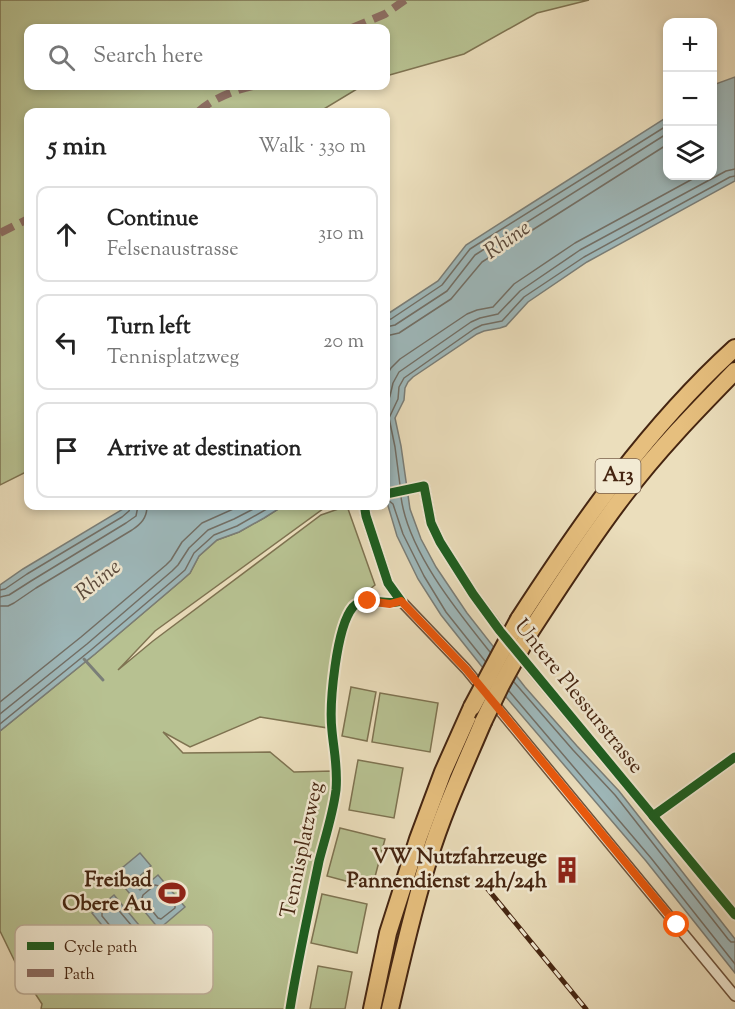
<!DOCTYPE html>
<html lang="en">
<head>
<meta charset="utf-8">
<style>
	body { margin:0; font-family:"Sorts Mill Goudy",serif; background:#f2f2f2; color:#222 }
	.controls { position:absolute; right:18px; top:18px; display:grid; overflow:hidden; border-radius:12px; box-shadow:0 3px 9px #0003 }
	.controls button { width:54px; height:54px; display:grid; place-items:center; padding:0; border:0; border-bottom:2px solid #e0e0e0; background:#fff; color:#222; font:30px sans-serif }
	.stop { position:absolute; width:18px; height:18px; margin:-14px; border:4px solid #ea580c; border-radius:50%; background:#fff }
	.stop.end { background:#ea580c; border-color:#fff; box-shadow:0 2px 6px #0008 }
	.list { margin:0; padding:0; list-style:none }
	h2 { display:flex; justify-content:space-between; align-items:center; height:78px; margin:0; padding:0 24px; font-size:26px }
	h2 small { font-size:20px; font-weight:400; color:#767676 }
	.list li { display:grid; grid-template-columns:39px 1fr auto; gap:18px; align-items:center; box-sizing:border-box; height:96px; margin:0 12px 12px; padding:0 12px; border:2px solid #e0e0e0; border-radius:12px }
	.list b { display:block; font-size:22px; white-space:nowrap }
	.list p { margin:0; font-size:20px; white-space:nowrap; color:#767676 }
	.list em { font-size:20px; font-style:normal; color:#767676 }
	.icon { flex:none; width:33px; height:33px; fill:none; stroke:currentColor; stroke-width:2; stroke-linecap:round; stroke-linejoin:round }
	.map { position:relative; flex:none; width:735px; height:1009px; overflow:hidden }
	.search { position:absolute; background:#fff; box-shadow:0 3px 9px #0003; left:24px; top:24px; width:366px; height:66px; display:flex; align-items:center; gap:15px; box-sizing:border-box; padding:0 21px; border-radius:12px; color:#767676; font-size:22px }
	.panel { position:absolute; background:#fff; box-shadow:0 3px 9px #0003; left:24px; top:108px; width:366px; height:402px; border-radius:12px }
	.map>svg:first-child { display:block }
</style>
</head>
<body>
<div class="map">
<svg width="735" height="1009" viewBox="0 0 735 1009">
	<rect width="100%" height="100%" fill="#ebdebc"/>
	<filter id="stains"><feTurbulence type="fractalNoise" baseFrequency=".00333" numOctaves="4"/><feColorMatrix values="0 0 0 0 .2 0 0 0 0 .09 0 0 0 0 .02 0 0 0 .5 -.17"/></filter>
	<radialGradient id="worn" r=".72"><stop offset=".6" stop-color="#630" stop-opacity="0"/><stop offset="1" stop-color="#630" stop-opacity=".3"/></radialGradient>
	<g fill="#b7c191" stroke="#7e7351" stroke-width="1.5">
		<polygon points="0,0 589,0 537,13 464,54 386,76 386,28 28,28 28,86 362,86 319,112 28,112 28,471 0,485"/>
		<path d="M283,506H327L155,631L118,670L153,641L321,515L347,506L375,585L349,606L346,610L336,640L331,658L328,728L260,717L190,747L163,732L183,753L270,752L294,772L333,771C333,802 323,830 317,860C306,910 295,959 287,1009H41L42,1004L17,966L0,931V731L95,654L181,581L190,573L199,556L217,540L239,532L264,518Z"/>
		<polygon points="351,687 376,692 367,741 342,736"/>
		<polygon points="380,693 438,703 430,752 372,742"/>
		<polygon points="358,760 403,768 394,818 349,810"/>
		<polygon points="340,828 385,839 372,888 327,876"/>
		<polygon points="322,894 367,904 357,953 311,943"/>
		<polygon points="318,966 352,972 345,1009 310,1009"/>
	</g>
	<g fill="#9eb9bc" stroke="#7a7e78" stroke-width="1.5">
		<polygon points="735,77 735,181 587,262 528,302 506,326 500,328 484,331 477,334 413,377 408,382 405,388 404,400 395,418 401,446 410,509 421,539 436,567 467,613 525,687 577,746 619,791 735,939 735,973 646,861 506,697 441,615 418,579 397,536 386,499 386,315 438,281 466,245 667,117 668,176 712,176 713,85"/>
		<polygon points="128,506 283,506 264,518 239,532 217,540 199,556 190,573 181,581 95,654 0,731 0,585 23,569"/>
		<polygon points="140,853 151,866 133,882 140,890 158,875 185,907 159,929 115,876 123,870 122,868"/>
		<polygon points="114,895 158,948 136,967 92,913"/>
	</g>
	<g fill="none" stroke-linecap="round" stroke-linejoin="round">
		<g stroke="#726f66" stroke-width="1.5">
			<polyline points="386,320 391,319 442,285 470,249 668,125"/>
			<polyline points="386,327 395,325 447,291 475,255 668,133"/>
			<polyline points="386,336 399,333 451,299 482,262 668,144"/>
			<polyline points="386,377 391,368 400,359 467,314 477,310 493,307 514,284 575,243 698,176"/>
			<polyline points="386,407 390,396 393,383 399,372 471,322 480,318 498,314 520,291 580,250 726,171 735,169"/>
			<polyline points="400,485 395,447 389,418 398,399 399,387 404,378 474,329 482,325 502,321 524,297 584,257 730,177 735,176"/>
			<path d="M401,497C408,551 457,611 490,652"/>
			<polyline points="388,500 393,504 403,534 424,576 446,612 485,661"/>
			<polyline points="0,590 5,589 27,574 122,517 129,511 131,506"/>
			<polyline points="0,597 9,595 31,581 126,523 136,516 138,506"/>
			<path d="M0,606H8L14,603L36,588L132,530C141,524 147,518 147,506"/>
			<polyline points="514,682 573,750 615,795 728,939 731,942 735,942"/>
			<polyline points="509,691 651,858 735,964"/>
			<polyline points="0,702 81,637 166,565 171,560 182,542 202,523 240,506"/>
			<polyline points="0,714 87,644 172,571 178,565 189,548 208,530 234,519 259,506"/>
			<polyline points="0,724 91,650 177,577 185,570 194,553 214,535 237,526 272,506"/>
			<polygon points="155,885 159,886 175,905 175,908 161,919 158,918 142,898 143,895"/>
			<polygon points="112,905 115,906 148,945 148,949 139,956 135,956 102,916 102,913"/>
		</g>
		<polyline stroke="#7a7e78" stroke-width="3" points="84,659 103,680"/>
		<defs>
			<g id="minor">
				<polyline points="386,494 424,486 431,523 440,542 473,594 508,641"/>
				<polyline points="366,506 365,510 366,516 388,583 401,601 466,669 484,691"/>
				<polyline points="517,652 735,915"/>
				<polyline points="492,701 735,996"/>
				<polyline points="653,816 735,757"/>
			</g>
			<g id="motorway">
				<path d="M519,619C582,522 649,426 735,348"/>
				<path d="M530,632C560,586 590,539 624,495C657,451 696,411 735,371"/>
				<polyline points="372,1009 388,933 418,839 443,772 472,707"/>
				<path d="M390,1009C402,958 413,908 429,858C443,812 464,767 483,722"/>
			</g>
		</defs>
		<use href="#minor" stroke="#6e533c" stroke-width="12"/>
		<use href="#motorway" stroke="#452511" stroke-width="20"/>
		<use href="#minor" stroke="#f2ead3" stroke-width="9"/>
		<use href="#motorway" stroke="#e6bf7e" stroke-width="16"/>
		<defs>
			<polyline id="rail" points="486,887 586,1009"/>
		</defs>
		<use href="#rail" stroke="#452511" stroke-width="5"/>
		<use href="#rail" stroke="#f2ead3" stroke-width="3" stroke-dasharray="9" stroke-linecap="butt"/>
		<defs>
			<g id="motorway-bridge">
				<polyline points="472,707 519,619"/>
				<polyline points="483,722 501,685 530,632"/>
			</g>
		</defs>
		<use href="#motorway-bridge" stroke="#452511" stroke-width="20" stroke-linecap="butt"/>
		<use href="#motorway-bridge" stroke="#e6bf7e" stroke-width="16"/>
		<g stroke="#8d6e63" stroke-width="8" stroke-dasharray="15 8" stroke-linecap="butt">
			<polyline points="352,28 385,14 405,0"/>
			<path d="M198,112C212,99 234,90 253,86"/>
			<polyline points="0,233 28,219"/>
		</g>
		<defs>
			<g id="cycleway">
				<polyline points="386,494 424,486 431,523 440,542 473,594 500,631 735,915"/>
				<polyline points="653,816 735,757"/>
				<path d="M290,1009C298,959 309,910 319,861C325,838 333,814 336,790C338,768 334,752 332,731C329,705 336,627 353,607C365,594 386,607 401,601L388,583L366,516L365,510L366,506"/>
			</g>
		</defs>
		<use href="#cycleway" stroke="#f2ead3" stroke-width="13"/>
		<use href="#cycleway" stroke="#1b5e20" stroke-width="9"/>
	</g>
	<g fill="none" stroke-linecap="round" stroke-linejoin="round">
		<polyline stroke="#ea580c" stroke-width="8" points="368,601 390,604 401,601 466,669 677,925"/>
	</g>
	<defs>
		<symbol id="building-bare" viewBox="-9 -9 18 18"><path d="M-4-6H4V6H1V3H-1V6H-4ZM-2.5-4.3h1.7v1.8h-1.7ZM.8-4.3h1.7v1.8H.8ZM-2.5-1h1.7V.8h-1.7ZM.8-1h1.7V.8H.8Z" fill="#8f2418" stroke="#f2ead3" stroke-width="2.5" paint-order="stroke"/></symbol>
		<symbol id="stadium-bare" viewBox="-9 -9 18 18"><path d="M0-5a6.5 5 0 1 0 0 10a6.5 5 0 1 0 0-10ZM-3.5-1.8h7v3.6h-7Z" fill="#8f2418" stroke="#f2ead3" stroke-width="2.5" paint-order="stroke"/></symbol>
	</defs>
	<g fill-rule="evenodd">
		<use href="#building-bare" x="548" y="851" width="38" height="38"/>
		<use href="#stadium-bare" x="153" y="874" width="38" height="38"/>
	</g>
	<g text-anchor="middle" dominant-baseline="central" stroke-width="5" stroke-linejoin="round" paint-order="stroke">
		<rect fill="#f2ead3" stroke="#79604b" stroke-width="1.5" x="595.5" y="459" width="45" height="34" rx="4.5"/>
		<g font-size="20" font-weight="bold" fill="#452511">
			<text x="618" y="476">A13</text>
		</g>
		<g font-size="21" fill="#452511" stroke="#f2ead3">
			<text transform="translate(578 697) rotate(51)">Untere Plessurstrasse</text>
			<text transform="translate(303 850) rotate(-78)">Tennisplatzweg</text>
		</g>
		<g font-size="21" font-weight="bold" fill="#452511" stroke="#f2ead3" text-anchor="end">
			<text x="547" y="858">VW Nutzfahrzeuge<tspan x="547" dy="24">Pannendienst 24h/24h</tspan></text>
			<text x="152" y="881">Freibad<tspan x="152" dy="24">Obere Au</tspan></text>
		</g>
		<g font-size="22" font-style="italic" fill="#5b4a3c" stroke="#f2ead3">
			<text transform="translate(508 241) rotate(-35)">Rhine</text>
			<text transform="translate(99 581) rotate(-39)">Rhine</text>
		</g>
	</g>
	<rect x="15" y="925" width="198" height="69" rx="9" fill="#f2ead3" stroke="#beaf99" stroke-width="1.5"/>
	<rect x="27" y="942" width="27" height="8" fill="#1b5e20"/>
	<rect x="27" y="969" width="27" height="8" fill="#8d6e63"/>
	<g font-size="16" fill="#452511">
		<text x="64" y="952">Cycle path</text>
		<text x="64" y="979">Path</text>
	</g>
	<rect width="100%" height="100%" filter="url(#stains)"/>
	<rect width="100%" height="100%" fill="url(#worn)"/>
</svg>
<div class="controls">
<button>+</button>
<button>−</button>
<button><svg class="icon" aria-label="layers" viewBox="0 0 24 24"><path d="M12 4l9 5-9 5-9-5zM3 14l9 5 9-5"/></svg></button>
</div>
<div class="stop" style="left:677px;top:925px"></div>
<div class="stop end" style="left:368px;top:601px"></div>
<div class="search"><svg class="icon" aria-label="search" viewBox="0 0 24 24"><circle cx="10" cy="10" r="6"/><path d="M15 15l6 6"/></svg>Search here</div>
<section class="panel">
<h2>5 min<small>Walk · 330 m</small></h2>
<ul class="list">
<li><svg class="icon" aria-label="ahead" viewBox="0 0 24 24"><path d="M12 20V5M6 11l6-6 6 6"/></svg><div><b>Continue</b><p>Felsenaustrasse</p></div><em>310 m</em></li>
<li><svg class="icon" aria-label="left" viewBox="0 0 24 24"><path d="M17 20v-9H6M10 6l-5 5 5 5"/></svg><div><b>Turn left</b><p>Tennisplatzweg</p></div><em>20 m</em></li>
<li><svg class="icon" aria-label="arrive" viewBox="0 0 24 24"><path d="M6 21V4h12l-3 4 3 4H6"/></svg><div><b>Arrive at destination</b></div></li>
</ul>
</section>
</div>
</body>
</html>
